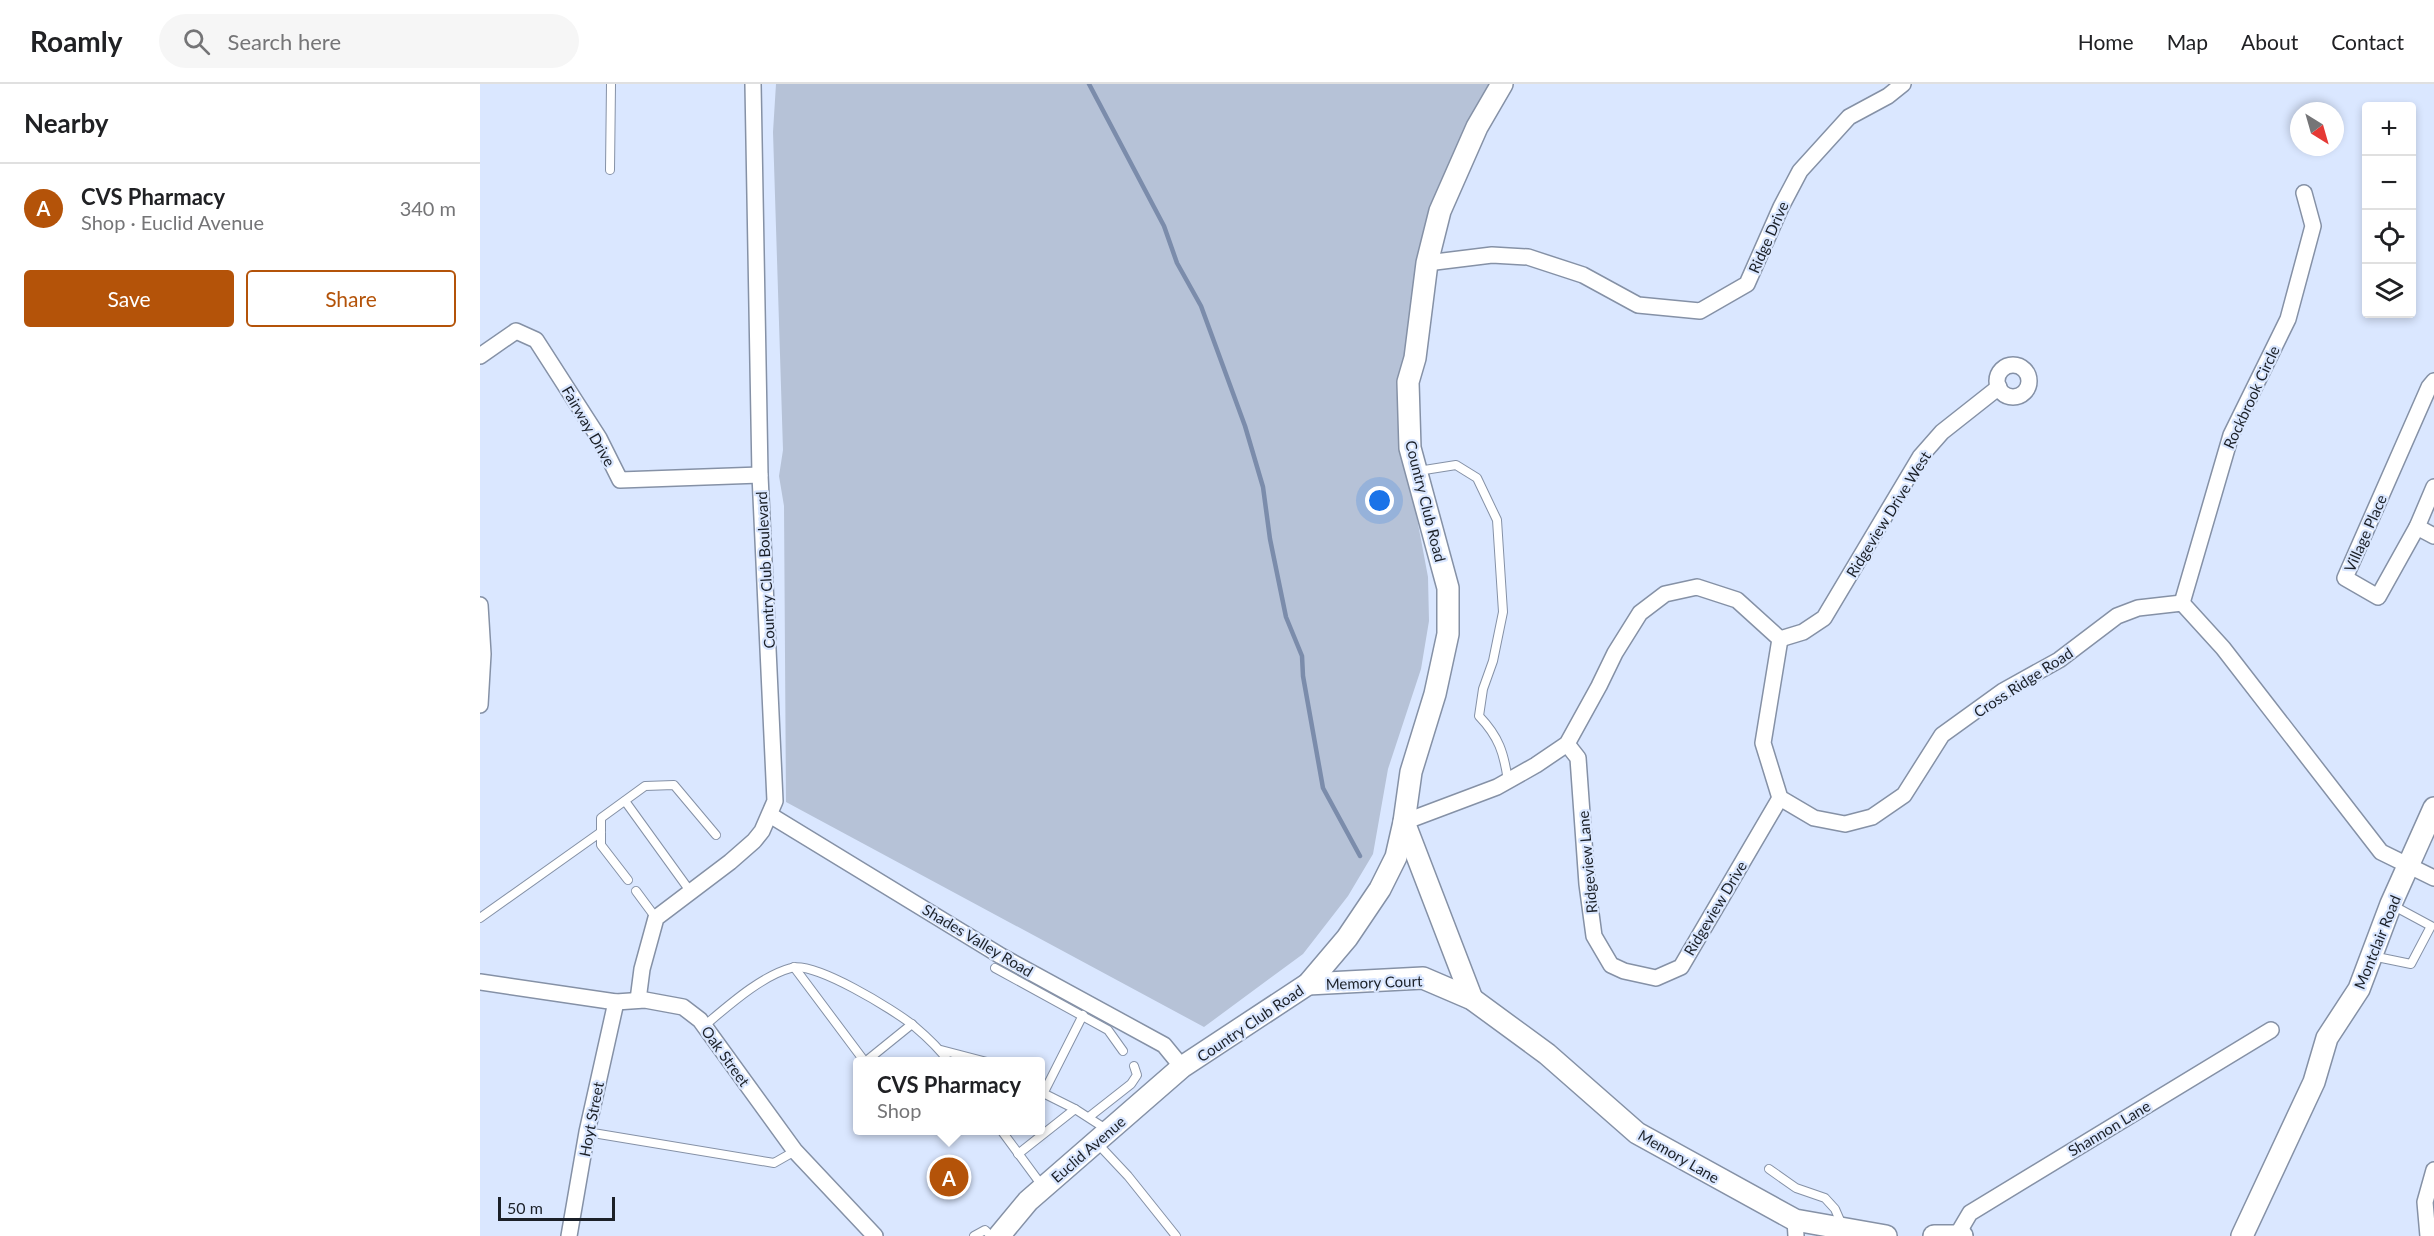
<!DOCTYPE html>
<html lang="en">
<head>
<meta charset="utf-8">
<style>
	body { margin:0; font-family:Lato,sans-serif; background:#f6f6f6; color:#202124 }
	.controls { position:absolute; right:18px; top:18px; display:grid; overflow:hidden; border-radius:6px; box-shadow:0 3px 9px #0003 }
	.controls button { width:54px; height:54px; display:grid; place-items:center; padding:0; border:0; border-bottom:2px solid #e0e0e0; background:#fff; color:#202124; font:30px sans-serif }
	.compass { position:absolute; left:1810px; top:18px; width:54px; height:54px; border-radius:50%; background:#fff; box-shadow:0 3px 9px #0003; rotate:143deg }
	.scale { position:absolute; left:18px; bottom:15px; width:117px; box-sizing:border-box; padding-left:6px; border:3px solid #1b2028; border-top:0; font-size:16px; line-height:21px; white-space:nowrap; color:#1b2028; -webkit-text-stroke:4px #dae7ff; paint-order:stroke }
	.you { position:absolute; left:900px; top:417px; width:21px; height:21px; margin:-15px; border:4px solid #fff; border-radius:50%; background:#1a73e8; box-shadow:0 0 0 9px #1a73e833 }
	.badge { display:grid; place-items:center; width:39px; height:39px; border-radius:50%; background:#b45309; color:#fff; font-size:20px; font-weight:700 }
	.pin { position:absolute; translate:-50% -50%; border:3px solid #fff; box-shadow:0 2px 6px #0006 }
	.popup { position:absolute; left:373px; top:973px; width:192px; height:78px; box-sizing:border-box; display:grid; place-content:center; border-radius:6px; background:#fff; filter:drop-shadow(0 2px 4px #0005); font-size:20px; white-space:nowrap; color:#757577 }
	.popup b { font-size:22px; color:#202124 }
	.popup::after { content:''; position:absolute; left:50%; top:100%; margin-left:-12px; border:12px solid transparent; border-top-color:#fff }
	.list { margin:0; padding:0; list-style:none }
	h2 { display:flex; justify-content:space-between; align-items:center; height:78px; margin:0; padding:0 24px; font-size:26px }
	h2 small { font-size:20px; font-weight:400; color:#757577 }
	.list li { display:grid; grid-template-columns:39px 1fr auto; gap:18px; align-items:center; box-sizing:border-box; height:90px; padding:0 24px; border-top:2px solid #e0e0e0 }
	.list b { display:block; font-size:22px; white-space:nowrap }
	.list p { margin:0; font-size:20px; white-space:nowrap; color:#757577 }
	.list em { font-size:20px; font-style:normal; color:#757577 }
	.actions { display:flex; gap:12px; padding:18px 24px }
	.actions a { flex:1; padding:14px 0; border:2px solid #b45309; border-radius:6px; text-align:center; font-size:21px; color:#b45309 }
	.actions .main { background:#b45309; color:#fff }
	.icon { flex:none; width:33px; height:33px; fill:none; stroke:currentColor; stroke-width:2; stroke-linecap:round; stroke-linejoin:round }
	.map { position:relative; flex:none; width:1954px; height:1152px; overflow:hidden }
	header { display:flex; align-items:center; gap:36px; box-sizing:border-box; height:84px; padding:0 30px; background:#fff; border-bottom:2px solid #e0e0e0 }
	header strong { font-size:28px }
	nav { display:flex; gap:33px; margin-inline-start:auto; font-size:21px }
	.search { width:420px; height:54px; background:#f6f6f6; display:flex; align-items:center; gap:15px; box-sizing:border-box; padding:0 21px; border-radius:33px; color:#757577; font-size:22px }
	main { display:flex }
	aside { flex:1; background:#fff }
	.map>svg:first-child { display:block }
</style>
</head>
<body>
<header>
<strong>Roamly</strong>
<div class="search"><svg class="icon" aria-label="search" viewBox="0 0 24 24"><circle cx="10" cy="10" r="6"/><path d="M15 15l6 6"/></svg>Search here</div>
<nav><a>Home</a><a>Map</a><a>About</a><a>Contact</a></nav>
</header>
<main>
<aside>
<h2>Nearby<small></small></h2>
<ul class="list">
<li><span class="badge">A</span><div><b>CVS Pharmacy</b><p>Shop · Euclid Avenue</p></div><em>340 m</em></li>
</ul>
<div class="actions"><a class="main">Save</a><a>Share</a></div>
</aside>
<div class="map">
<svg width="1954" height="1152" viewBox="0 0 1954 1152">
	<rect width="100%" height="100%" fill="#dae7ff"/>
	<polygon fill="#b6c2d7" points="296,0 1015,0 954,125 924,365 948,493 949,537 941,585 908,685 893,770 868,812 823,870 724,943 306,718 304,422 299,392 303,366 293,48"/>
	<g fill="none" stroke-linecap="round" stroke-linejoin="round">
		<polyline stroke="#7b8cab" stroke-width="4.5" points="609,0 684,142 697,179 721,222 765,342 783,403 790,455 806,533 822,572 823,592 843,704 880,772"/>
		<defs>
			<g id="lane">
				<polyline points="130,86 131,0"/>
				<path d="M938,387L976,381L997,394L1017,436L1023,528L1013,577L1003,605L999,632C1019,653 1024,669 1028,697"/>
				<polyline points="145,717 210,807"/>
				<polyline points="148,796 121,761 121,734 165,702 194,701 236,751"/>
				<polyline points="156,807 176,834"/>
				<polyline points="0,834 121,748"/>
				<polyline points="1892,872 1931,880 1951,842 1912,821"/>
				<polyline points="314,883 385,978"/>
				<polyline points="515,884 628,946 643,967"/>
				<path d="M224,942C248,922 281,892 311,884C335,877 414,926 434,942C447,953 459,964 469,978"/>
				<polyline points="461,966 507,978"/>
				<polyline points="385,978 432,940"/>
				<polyline points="561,1008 595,1025"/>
				<polyline points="563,1010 603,931"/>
				<polyline points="609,1033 651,1000 657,991 654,982"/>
				<polyline points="521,1046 563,1103"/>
				<polyline points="107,1048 294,1079 315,1067"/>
				<polyline points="617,1059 648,1092 696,1152"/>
				<polyline points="538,1070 595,1025 626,1045"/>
				<polyline points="1289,1085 1316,1104 1345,1114 1355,1125 1362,1141"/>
				<polyline points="494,1152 505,1146 511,1152"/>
			</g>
			<g id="street">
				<polyline points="947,179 1012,171 1048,173 1103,191 1158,221 1220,227 1267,200 1301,123 1320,87 1369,33 1408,12 1423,0"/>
				<polyline points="0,272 36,247 56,256 119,354 140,396 280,391"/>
				<circle cx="1533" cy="297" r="16"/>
				<polyline points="1954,297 1949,303 1865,494 1898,513 1937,443 1954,403"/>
				<polyline points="1937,443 1954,452"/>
				<polyline points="1702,519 1751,351 1808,235 1833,142 1824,109"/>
				<polyline points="0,521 3,570 0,621"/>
				<polyline points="1300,555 1323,548 1344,534 1440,373 1462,348 1519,303"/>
				<polyline points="1087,660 1098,674 1107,800 1114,852 1131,881 1144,887 1176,894 1201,883 1300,714"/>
				<polyline points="290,731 521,872 684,961 702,983"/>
				<polyline points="924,738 1017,703 1056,681 1087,660 1119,602 1135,569 1160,529 1185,510 1217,503 1257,516 1300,555 1283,659 1300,714 1334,734 1365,740 1392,733 1424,711 1462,651 1523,607 1579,576 1637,532 1658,524 1702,519 1743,564 1901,768 1954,794"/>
				<polyline points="0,898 136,918 165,916 203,923 220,936 315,1067 395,1152"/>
				<polyline points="158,916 162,885 176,834 250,778 274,757 282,747 295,717 280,391 273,0"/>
				<polyline points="1315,1136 1316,1152"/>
				<polyline points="1477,1151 1490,1129 1791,946"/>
				<polyline points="89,1152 107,1048 136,918"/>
				<polyline points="1948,1152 1945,1118 1954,1086"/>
			</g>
			<g id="secondary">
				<polyline points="828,900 943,894 992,915 1067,970 1157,1049 1315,1136 1406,1152"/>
				<polyline points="992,915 924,738 931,688 955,610 968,550 968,504 930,364 928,298 935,274 947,179 960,127 997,43 1022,0"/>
				<polyline points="519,1152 548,1117 702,983 828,900 867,854 900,805 916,773 924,738"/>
				<polyline points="1454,1152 1482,1152"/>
				<polyline points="1762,1152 1834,998 1847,954 1879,905 1911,820 1954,724"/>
			</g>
		</defs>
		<use href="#lane" stroke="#8591a6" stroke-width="10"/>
		<use href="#street" stroke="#8591a6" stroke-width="18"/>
		<use href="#secondary" stroke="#8591a6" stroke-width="24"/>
		<use href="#lane" stroke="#fff" stroke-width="8"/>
		<use href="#street" stroke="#fff" stroke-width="15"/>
		<use href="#secondary" stroke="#fff" stroke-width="21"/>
	</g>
	<g text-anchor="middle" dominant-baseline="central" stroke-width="4.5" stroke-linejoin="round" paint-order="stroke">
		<g font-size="15" fill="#1b2028" stroke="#dae7ff">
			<text transform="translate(1288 153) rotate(-66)">Ridge Drive</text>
			<text transform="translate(1771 313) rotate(-65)">Rockbrook Circle</text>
			<text transform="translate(109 342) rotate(60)">Fairway Drive</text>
			<text transform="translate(946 417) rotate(76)">Country Club Road</text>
			<text transform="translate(1408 430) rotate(-58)">Ridgeview Drive West</text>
			<text transform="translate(1885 449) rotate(-66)">Village Place</text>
			<text transform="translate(285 486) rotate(-93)">Country Club Boulevard</text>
			<text transform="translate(1543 598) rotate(-33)">Cross Ridge Road</text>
			<text transform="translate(1107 778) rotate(-95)">Ridgeview Lane</text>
			<text transform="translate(1235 824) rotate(-59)">Ridgeview Drive</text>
			<text transform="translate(498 856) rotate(31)">Shades Valley Road</text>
			<text transform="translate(1897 858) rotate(-68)">Montclair Road</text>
			<text transform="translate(894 898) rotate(-2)">Memory Court</text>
			<text transform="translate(770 939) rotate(-34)">Country Club Road</text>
			<text transform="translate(246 972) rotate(54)">Oak Street</text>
			<text transform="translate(111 1035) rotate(-79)">Hoyt Street</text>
			<text transform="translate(1629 1044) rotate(-31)">Shannon Lane</text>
			<text transform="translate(608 1065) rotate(-41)">Euclid Avenue</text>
			<text transform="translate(1199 1072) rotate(30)">Memory Lane</text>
		</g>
	</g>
</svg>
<div class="controls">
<button>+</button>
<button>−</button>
<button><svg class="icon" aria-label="locate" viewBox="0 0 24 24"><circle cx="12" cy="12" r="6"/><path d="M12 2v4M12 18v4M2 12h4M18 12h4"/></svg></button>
<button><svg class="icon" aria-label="layers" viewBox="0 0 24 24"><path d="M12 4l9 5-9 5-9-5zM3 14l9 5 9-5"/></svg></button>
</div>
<svg class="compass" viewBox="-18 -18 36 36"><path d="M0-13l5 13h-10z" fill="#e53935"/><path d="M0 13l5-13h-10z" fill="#757577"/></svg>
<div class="scale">50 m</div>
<div class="you"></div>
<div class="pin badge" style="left:469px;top:1093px">A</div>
<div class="popup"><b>CVS Pharmacy</b>Shop</div>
</div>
</main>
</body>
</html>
